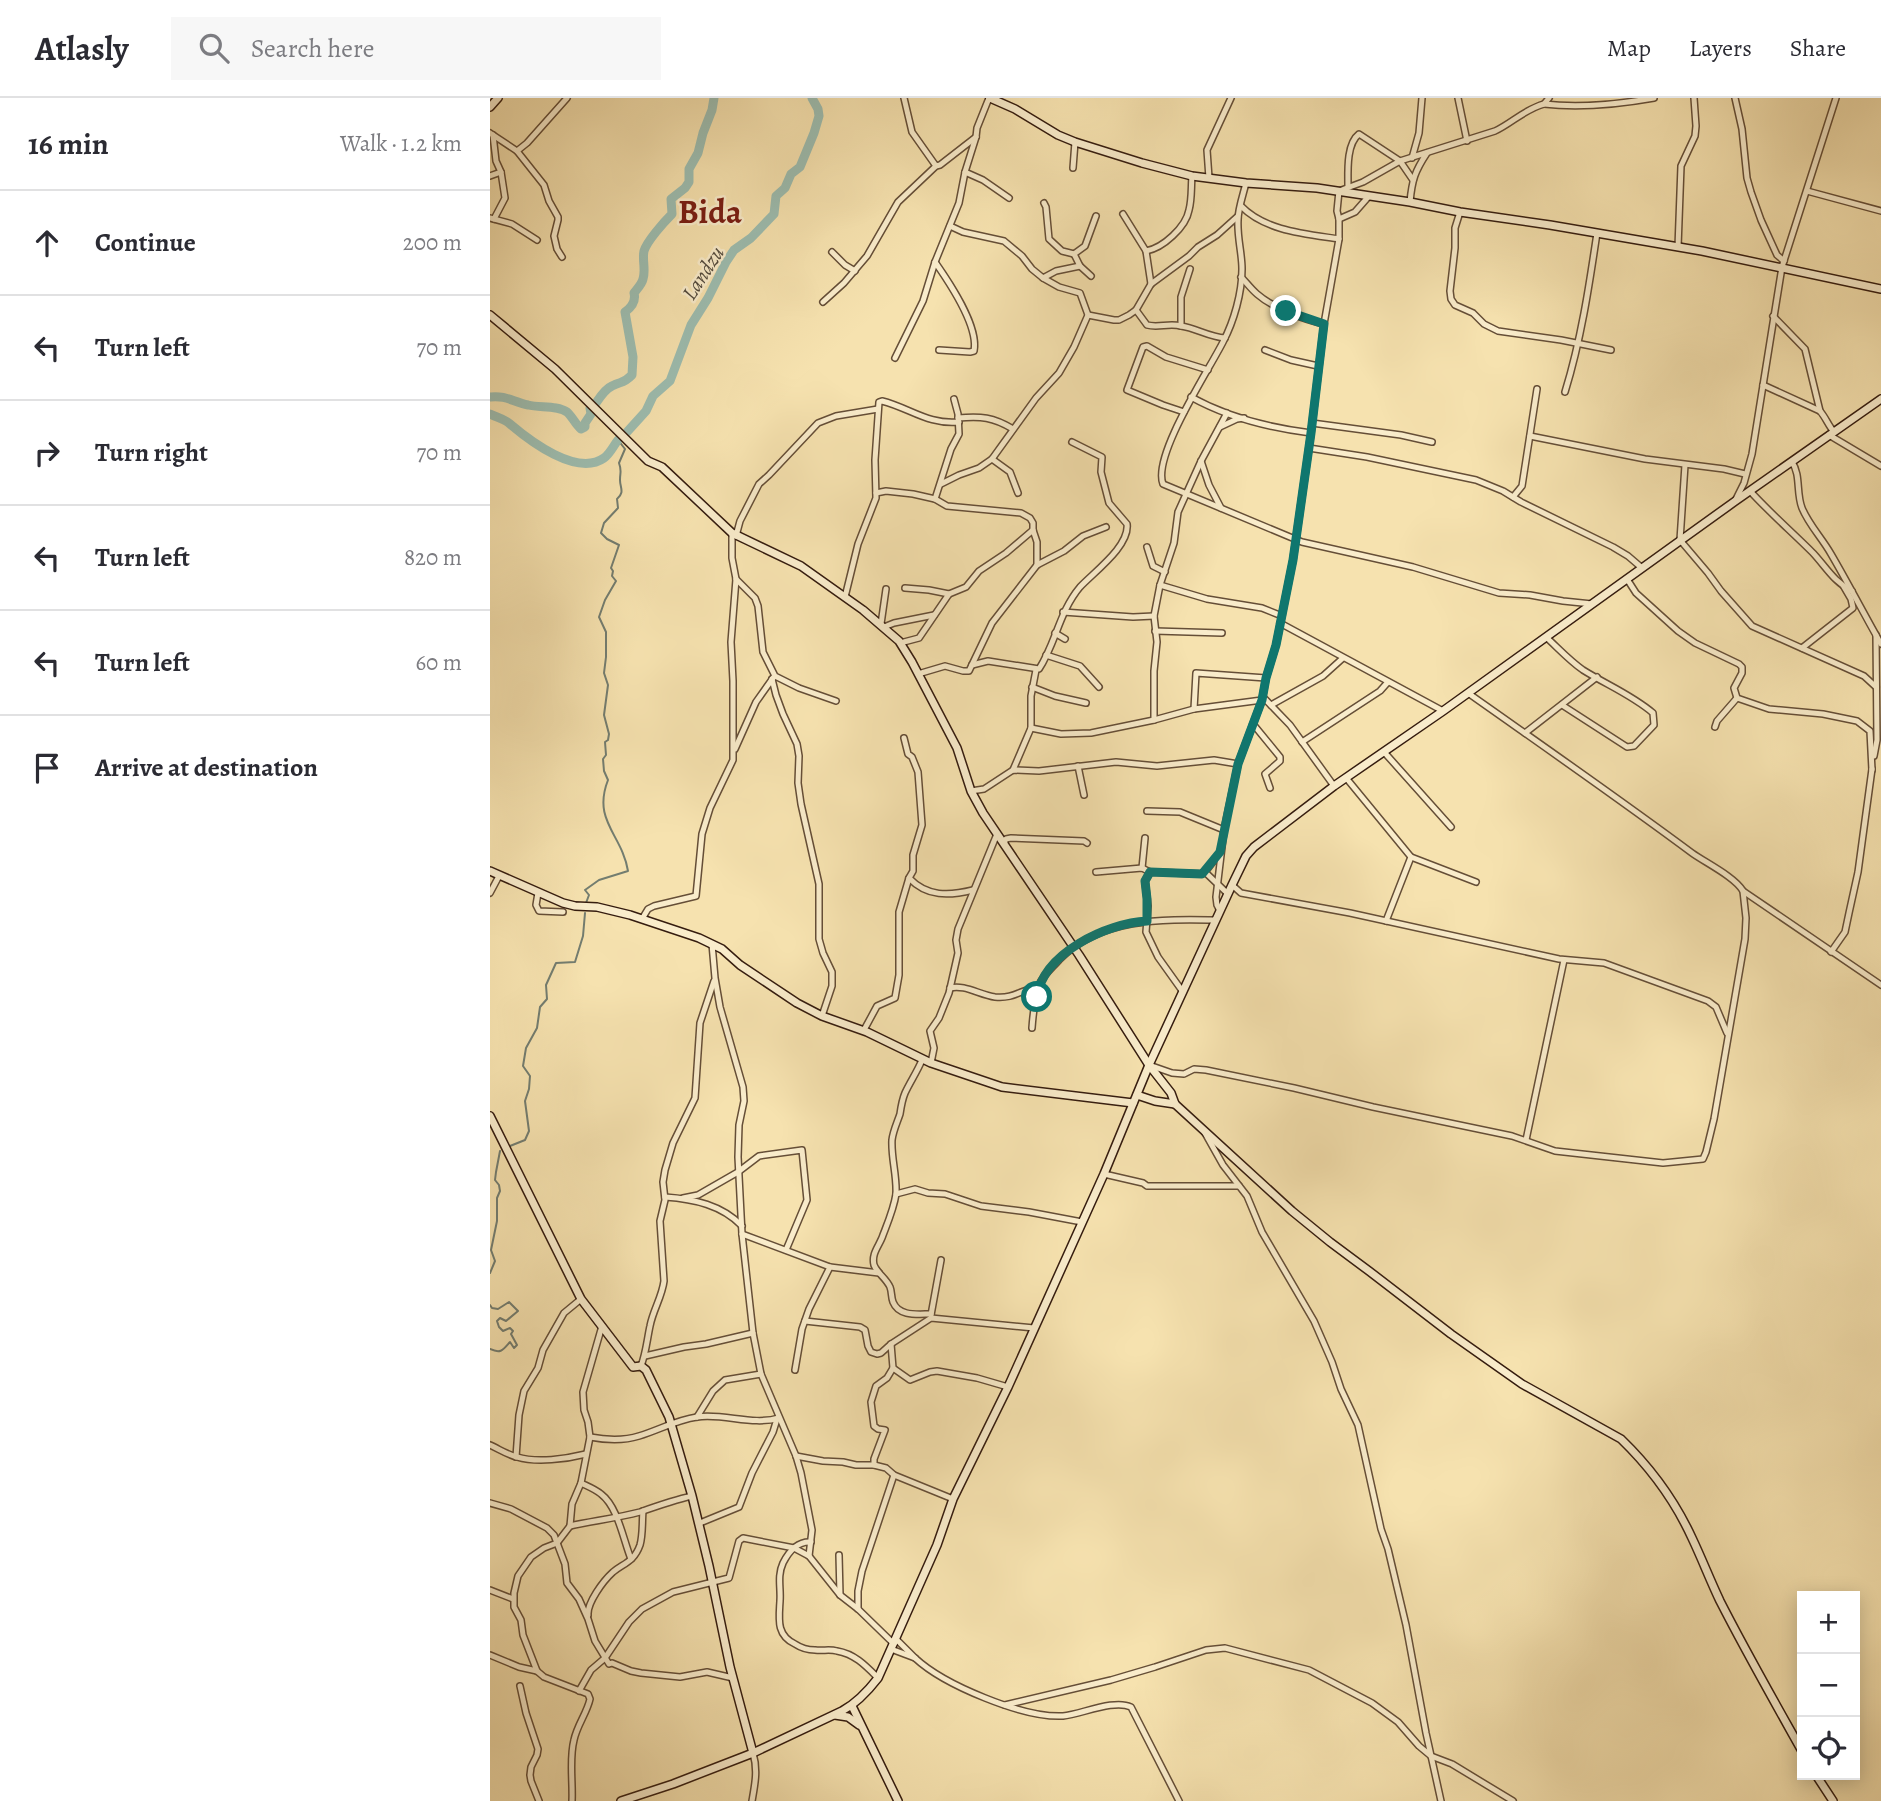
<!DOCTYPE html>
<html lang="en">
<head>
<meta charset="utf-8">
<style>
	body { margin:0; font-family:Alegreya,serif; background:#f7f7f7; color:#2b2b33 }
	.controls { position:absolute; right:21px; bottom:21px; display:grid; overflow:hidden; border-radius:0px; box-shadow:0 4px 18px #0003 }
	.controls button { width:63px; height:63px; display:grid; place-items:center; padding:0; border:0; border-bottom:2px solid #e1e1e2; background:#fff; color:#2b2b33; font:35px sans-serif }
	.stop { position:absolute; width:21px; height:21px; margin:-16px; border:5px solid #0f766e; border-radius:50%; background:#fff }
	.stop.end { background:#0f766e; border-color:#fff; box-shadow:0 2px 7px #0008 }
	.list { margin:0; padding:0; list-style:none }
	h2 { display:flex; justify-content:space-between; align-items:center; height:91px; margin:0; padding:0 28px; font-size:30px }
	h2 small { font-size:23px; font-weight:400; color:#7c7c81 }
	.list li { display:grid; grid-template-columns:46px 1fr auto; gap:21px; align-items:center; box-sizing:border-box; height:105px; padding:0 28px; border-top:2px solid #e1e1e2 }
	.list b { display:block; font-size:26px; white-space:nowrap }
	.list em { font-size:23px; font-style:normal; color:#7c7c81 }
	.icon { flex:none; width:38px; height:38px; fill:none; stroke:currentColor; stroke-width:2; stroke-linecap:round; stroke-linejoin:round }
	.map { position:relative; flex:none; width:1391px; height:1703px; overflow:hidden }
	header { display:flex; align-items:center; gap:42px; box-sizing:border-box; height:98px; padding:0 35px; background:#fff; border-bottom:2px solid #e1e1e2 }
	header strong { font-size:33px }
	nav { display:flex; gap:38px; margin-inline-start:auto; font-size:24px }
	.search { width:490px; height:63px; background:#f7f7f7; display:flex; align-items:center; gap:18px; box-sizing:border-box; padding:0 24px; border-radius:0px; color:#7c7c81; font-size:26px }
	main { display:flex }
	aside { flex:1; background:#fff }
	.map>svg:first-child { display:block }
</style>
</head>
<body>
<header>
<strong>Atlasly</strong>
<div class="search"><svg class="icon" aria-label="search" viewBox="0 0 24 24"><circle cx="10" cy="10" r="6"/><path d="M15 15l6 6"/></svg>Search here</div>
<nav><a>Map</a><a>Layers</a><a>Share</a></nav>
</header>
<main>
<aside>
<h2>16 min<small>Walk · 1.2 km</small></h2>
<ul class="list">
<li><svg class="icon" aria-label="ahead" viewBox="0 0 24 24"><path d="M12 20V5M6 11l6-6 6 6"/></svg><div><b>Continue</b></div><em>200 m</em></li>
<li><svg class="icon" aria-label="left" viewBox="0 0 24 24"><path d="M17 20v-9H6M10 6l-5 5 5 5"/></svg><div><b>Turn left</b></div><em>70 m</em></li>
<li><svg class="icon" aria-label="right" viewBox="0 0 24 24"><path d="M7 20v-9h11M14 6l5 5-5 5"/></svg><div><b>Turn right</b></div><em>70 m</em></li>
<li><svg class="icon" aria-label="left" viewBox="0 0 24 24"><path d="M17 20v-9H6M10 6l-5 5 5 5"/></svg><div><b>Turn left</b></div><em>820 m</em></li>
<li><svg class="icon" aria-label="left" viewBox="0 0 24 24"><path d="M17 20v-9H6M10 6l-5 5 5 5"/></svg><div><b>Turn left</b></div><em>60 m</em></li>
<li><svg class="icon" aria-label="arrive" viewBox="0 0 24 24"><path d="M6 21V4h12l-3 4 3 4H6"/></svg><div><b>Arrive at destination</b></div></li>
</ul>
</aside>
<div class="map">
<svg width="1391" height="1703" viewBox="0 0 1391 1703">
	<rect width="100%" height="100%" fill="#f6e2af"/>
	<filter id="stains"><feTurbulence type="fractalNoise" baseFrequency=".00286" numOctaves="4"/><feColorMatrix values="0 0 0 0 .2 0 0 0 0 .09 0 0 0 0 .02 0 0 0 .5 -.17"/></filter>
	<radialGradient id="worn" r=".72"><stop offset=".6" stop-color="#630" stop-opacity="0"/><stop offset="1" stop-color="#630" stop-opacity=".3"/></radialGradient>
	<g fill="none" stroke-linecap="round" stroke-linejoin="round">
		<g stroke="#737d70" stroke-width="2">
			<path d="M96,805L99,797L95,792L109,782L138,773C132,736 102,723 118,682L114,673L113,661L116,657L115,644L118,642L119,636L114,617L118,587L114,575L116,559V534L109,519L115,502L126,483L122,478L123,473L121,470L129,447L117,441L111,435L114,425L128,410L127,401C135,394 130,390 130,382C130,374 132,373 129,365L135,351L128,342"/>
			<polyline points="20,1048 35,1042 39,1033 35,1003 39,991 40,978 33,968 36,950 47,930 50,909 57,901 56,887 66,865 85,864 93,838 95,815"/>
			<polyline points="0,1175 5,1163 1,1152 7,1123 7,1100 10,1093 9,1087 5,1082 6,1074 10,1053"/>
			<path d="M0,1207L2,1210L8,1211L19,1204L28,1213L16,1223L10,1220L7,1223L9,1229L13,1233L20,1230L23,1233L21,1236L27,1247L24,1250L20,1244C13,1252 11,1256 0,1251"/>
		</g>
		<g stroke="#9dbdb0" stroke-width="9">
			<path d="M0,299C16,297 23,304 38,307C50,310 67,307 77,314C82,318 85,326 91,331L95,329V325L101,316L100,310"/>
			<path d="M106,305C110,299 115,291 122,288C132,283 133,286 142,277L143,259L135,214C142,209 146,203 144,195C147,191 152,186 153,181C156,172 152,162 154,153C157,143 174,124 182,116L181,101L195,90L199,84V71L208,55L213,35L222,12L224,0"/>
			<path d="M0,316C6,319 15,321 20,326C40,343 87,379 114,360C120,356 124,347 128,342"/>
			<polyline points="137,334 156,313 163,298 180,283 201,227 218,200 236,164 244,152 261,140 284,116 286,98 295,90 301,76 310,69 324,35 329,18 328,11 322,0"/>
		</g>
		<defs>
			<g id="street">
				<polyline points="414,0 422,34 446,68"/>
				<polyline points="968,0 977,43"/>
				<path d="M1059,0L1054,6C1087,10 1130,6 1164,0"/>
				<polyline points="1245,0 1252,31 1257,80 1261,94 1271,122 1287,157 1294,163"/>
				<polyline points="0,35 27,53 54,87 59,103 68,119 68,122 64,138 67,151 72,159"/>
				<polyline points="3,37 6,63 11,74 15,100 4,121"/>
				<polyline points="27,53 37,45 77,0"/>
				<polyline points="922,60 929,35 932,0"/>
				<polyline points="583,70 585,44"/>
				<polyline points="475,74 493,82 519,100"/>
				<polyline points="0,78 11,74"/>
				<polyline points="719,80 717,52 741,0"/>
				<path d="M756,85C753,97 748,111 748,122C747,139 752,155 752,171C752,195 744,223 733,244C719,272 662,358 673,386L812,444L923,469L1009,495L1040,497L1073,503L1102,506"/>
				<path d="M858,89C858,74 856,46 869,36L910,63L923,82"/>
				<polyline points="1317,93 1391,113"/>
				<path d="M920,104C922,82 925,73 937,55"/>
				<polyline points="554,105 556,109 559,141 572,153 584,156"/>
				<path d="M751,108C775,133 816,136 849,141"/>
				<polyline points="970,114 965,130 965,150 960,193 961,201 965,207 983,215 994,226 1008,233 1071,242 1121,252"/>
				<polyline points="633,116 656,153 661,186"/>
				<polyline points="0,120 22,126 47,142"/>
				<polyline points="849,121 865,114 879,98"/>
				<polyline points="460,128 473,134 514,143 532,158 542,171 553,180 566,173 590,168"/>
				<polyline points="1188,149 1191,68 1205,38 1206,28 1204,0"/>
				<path d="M656,153C673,150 696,129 699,112C702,101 701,89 702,78"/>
				<polyline points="342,154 355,167 365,173"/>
				<path d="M445,164C459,184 489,228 484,253L480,254L449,252"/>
				<polyline points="601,178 590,168 584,156 595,148 606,118"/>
				<path d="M751,179C756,184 761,191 767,196C783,210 812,221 834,226"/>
				<polyline points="333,204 354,185 377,158 408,104 446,68 450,67 486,39"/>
				<path d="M646,212L657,227C668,230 679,225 691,228C706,230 719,239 735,240"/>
				<polyline points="598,217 624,222 629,222 639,217 646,212 661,186 699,158 708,149 727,137 747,119"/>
				<polyline points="1283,218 1315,251 1330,313"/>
				<polyline points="691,228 691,199 700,171"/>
				<polyline points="775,252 801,262 828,268"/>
				<polyline points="405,260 433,203 445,164 469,105 475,74 486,39 487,30 499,0"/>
				<path d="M1273,287L1330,313C1336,320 1338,327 1344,334"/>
				<path d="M1075,294C1091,242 1099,189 1107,135"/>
				<path d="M701,299C737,319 781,330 821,335"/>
				<polyline points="694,314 673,307 637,292 653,249 657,248 676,259 718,272"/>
				<path d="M468,320C491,318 503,319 523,331"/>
				<polyline points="822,325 911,337 942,344"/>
				<polyline points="730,329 747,321 754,320"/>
				<polyline points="1339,337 1391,368"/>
				<polyline points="1040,338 1155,361 1234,371 1255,376"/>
				<polyline points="819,350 877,359 986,382 1013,393 1031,404 1123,449 1138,458 1152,470"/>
				<polyline points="502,361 520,374 528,395"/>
				<polyline points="711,363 719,387 731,410"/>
				<path d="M1302,364C1311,377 1306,395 1312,410C1319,427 1332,440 1341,456C1358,485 1374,516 1391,546"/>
				<polyline points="1195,367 1190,442 1218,475 1231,493 1262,528 1374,578 1386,589"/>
				<polyline points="451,386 469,377 489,370 502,361 546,300 569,275 584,249 598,217 590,195 569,189 553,180"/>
				<path d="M1260,393C1280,415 1302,434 1323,455C1336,469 1344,484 1362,493"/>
				<polyline points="386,395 396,393 423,396 445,401 457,408 531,415 540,420 543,425 543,432 547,444 547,467"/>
				<polyline points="1023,399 1032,388 1047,291"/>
				<polyline points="445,401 461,351 469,336 468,316 464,301"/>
				<polyline points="1245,403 1254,385 1262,356 1292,169 1346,0"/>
				<polyline points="246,438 250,423 269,386 279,377 328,325 346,318 388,311"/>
				<polyline points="657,449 663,468 675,474"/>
				<polyline points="246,481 265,500 268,508 273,554 285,578 309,590 346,603"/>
				<polyline points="1137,481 1146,495 1188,533 1205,545 1249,566 1252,569 1252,575 1244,590 1247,600 1279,611 1333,616 1367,623 1380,633 1382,672"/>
				<polyline points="670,487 717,501 772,510 792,518"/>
				<polyline points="415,490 439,492 459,496"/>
				<path d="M355,499L368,446L386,400L385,362L389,304L392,303C420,310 438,327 469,324"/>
				<polyline points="573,514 643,519 664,518"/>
				<polyline points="790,525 953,613"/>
				<polyline points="391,526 396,491"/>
				<polyline points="394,529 404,525 444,517"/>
				<polyline points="665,533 732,535"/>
				<polyline points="565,535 575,541"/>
				<path d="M1056,539C1068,550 1080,563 1093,572C1117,587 1142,597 1163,615L1164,627L1144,648L1137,649L1072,607"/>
				<polyline points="410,545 429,540 459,496 476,489 489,473 516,455 543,432"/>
				<polyline points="1312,550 1363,510 1361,501 1354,489"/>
				<polyline points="556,557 590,568 609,589"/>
				<path d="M482,567L498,563L549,571C566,545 569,514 590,489C604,474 640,448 637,426L619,405L611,374L612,359L582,344"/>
				<polyline points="428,576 455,568 473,573 479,573 502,525 547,467 574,453 593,438 616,429"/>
				<polyline points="282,581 286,597 293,616 307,646 309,658 308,685 311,706 329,786 329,841 333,855 342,874 342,888 332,918"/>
				<polyline points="542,589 565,598 596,605"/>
				<path d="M978,595C1053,648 1128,700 1202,755C1216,765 1245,779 1253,793L1391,887"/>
				<polyline points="773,599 800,627 844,688"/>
				<polyline points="781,607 833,578 853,560"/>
				<polyline points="704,611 706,575 776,580"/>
				<polyline points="664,622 664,573 667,544 664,518 670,487 684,445 688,414 711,363 737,315"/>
				<polyline points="763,626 790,659 790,663 775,676 780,690"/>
				<polyline points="1225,629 1227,623 1247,600"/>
				<polyline points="541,630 571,636 601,635 664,622 704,611 772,602"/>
				<polyline points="1035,635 1107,579"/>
				<polyline points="812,644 890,593 898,584"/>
				<polyline points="245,651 266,604 283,580"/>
				<polyline points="894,654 961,729"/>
				<polyline points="1384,658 1387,642 1386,537"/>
				<polyline points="588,668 594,697"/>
				<polyline points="523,672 541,630 541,598 546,572"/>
				<polyline points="857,681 921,759 896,823"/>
				<polyline points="481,693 494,691 523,672 549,673 626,664 667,668 724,662 748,666"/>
				<polyline points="657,713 690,714 734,732"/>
				<polyline points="514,746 516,741 521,740 594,743 597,745"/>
				<polyline points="921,759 986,784"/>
				<polyline points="652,770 655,740"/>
				<polyline points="606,774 652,770 660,774 712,776 715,774 729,756"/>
				<polyline points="660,774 655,783 658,808 656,834 668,859 693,894"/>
				<polyline points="715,774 738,796"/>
				<path d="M419,780C437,799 459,798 483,792"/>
				<polyline points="742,787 751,795 860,815 1069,861 1114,865 1218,903 1226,909 1237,935"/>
				<polyline points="0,795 9,778"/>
				<polyline points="48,795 46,807 49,813 73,814"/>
				<path d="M730,813L727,807L726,799L734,732L748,666L772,602L776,580L786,547L803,462L821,335L834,226L849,141V121L847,113L849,93L873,84L910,63L1005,33C1022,25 1035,11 1054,6"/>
				<polyline points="152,821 158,811 164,808 206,798 212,736 220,710 243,662 243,583 241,544 246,481 242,460 242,435"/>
				<polyline points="222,846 225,880 230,909 253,989 254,1003 249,1027 248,1059 252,1136 263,1235 271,1276 306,1358 311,1375 322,1432 319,1458"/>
				<polyline points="1341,854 1355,834 1359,815 1368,774 1382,671"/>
				<path d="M460,890C474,886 490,897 505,899C525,901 531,891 549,889"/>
				<path d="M542,930C543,916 545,900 549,887C553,877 562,870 569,862C610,820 671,821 726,822"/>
				<polyline points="374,932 387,908 405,900 409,877 409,814 419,780 423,773 423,757 432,727 428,674 422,659 418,656 414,640"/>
				<path d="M432,962C427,974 420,984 415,995C412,1002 411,1009 410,1016C407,1025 403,1033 402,1042C401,1060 407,1077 406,1096C404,1110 398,1124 393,1137C390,1147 381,1155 384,1167C387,1175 396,1180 400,1189C402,1194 401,1199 403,1204C409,1219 428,1216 441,1216"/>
				<polyline points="441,965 444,950 440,933 449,920 459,895 468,855 466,842 468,831 507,736"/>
				<polyline points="659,967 682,975 694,976 704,971 716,972 804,990 883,1009 1022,1038 1065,1053 1173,1065 1213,1061 1216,1054 1224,1021 1255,841 1256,820 1253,793"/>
				<polyline points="715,1035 733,1067 757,1098 772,1134 824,1223 842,1264 851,1291 868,1327 891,1431 898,1451 916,1527 936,1635 951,1703"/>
				<polyline points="1036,1042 1074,862"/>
				<polyline points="614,1076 653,1085 657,1088 749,1088"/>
				<polyline points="406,1096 425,1091 438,1095 455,1096 491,1108 539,1114 592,1124"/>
				<path d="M175,1099C204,1101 232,1107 252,1128"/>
				<polyline points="193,1100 208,1097 248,1074 269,1058 312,1052 317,1102 296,1152"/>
				<polyline points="252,1136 340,1169 389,1175"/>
				<polyline points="441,1217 451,1162"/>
				<polyline points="315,1223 370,1229 375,1232 378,1248 381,1254 387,1256 391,1255 401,1246 441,1220 544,1230"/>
				<polyline points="401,1246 403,1270 420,1282 440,1274 447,1273 487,1280 518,1289"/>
				<polyline points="155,1258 194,1249 216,1246 263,1235"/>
				<path d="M151,1268C156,1255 157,1242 160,1228C163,1212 172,1199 174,1183L170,1123L175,1102L173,1084L175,1072L183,1045L205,1000L210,925L224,883"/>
				<polyline points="305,1272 312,1231 319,1211 340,1169"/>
				<polyline points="207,1319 223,1293 235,1282 271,1276"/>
				<path d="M100,1339C116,1342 133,1343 149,1338C169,1332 186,1322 207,1319C234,1315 263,1328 289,1320"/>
				<path d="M0,1347C9,1351 18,1357 27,1359C47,1365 76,1361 96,1356"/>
				<polyline points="306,1358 333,1363 353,1364 366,1367 384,1367 396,1370 404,1377 463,1401"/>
				<polyline points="26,1359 29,1317 34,1293 48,1270 53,1252 74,1215 91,1201"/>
				<polyline points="384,1367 384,1361 395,1332 388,1331 384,1328 381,1304 386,1288 397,1280 403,1270"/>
				<path d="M91,1385C97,1388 105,1391 111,1396C128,1409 133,1441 141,1461"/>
				<polyline points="0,1405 21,1411 57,1430 64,1437 75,1466 77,1485 89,1501 98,1521 105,1543 119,1566 122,1565 141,1573 151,1575 190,1579 217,1574 243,1580"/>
				<polyline points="210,1425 249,1409 262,1375 283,1334 287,1321"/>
				<path d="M80,1428C103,1423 127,1420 150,1414C167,1408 184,1402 202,1398"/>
				<path d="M321,1444C307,1443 299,1453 293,1465C287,1478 291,1490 290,1503C289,1521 286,1537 305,1546C311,1550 318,1552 325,1552C333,1553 340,1551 347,1553C365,1556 376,1568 388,1580"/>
				<polyline points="349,1457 350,1497"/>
				<polyline points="0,1492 23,1501"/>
				<polyline points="368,1511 368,1493 372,1473 404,1377"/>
				<path d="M98,1517C97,1505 113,1483 123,1474C134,1465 144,1464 150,1447C153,1437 152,1424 153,1413"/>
				<path d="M406,1541C412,1547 419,1554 425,1560C454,1587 533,1620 573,1618C592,1616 624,1601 641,1609L689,1703"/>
				<polyline points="401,1551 425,1560"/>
				<path d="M0,1557L29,1569L47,1573L54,1579L98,1596L100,1601C97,1615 87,1627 84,1642C79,1661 83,1684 82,1703"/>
				<polyline points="47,1573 33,1537 31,1522 24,1509 24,1495 28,1478 41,1459 54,1450 67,1445 80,1428 82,1406 91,1385 100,1339 98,1324 94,1312 93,1294 112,1228"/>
				<polyline points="30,1588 36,1615 48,1651 47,1657 41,1669 40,1677 41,1683 49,1703"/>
				<polyline points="89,1593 101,1572 115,1560 139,1524 152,1511 183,1494 239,1480 249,1443 253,1440 304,1450 319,1458 350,1497 368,1511 404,1546"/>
				<polyline points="515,1607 621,1582 665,1569 716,1552 735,1550 819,1572 882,1605 908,1624 929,1648 941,1658 962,1666 1023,1703"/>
				<path d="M262,1703C265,1686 268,1672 263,1655"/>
			</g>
			<g id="secondary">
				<polyline points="500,0 525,11 568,37 585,44 652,65 702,78 756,85 827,90 920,104 970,114 1060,127 1212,153 1391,191"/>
				<polyline points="0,9 8,0"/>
				<path d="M0,217L65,271L158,363L172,369L242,435L311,468L373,512L409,543L422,564L467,650L481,693L493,715L589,857L659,967L681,995L685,1006L802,1113L840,1144L879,1173L961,1236L1032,1286L1131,1341C1160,1369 1185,1403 1202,1440C1212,1461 1220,1482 1230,1503C1256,1554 1284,1603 1312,1653"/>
				<polyline points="0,773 73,805 85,808 107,809 140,817 209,840 232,851 250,867 307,905 332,918 377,934 441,965 512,989 643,1005"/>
				<polyline points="647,997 665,1003 685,1006"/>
				<polyline points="0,1018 91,1201 143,1269 151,1268 156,1272 179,1319 202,1398 219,1468 240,1569 263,1655"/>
				<polyline points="362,1608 408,1703"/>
				<polyline points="345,1617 358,1619 369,1627"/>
				<polyline points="1326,1677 1343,1703"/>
				<path d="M131,1703L183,1686L263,1655L352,1613C367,1605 378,1593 388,1580L447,1447L463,1401L518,1289L614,1076L659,967L742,787L756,758L764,749L844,688L953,613L1244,404L1391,301"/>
			</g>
		</defs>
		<use href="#street" stroke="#654e37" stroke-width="8"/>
		<use href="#secondary" stroke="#351c0f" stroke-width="10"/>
		<use href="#street" stroke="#f9eccb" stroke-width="5"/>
		<use href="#secondary" stroke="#f9eccb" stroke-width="7"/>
	</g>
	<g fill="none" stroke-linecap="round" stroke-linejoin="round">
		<path stroke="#0f766e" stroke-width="9" d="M547,899C553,855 617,825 657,823V801L655,783L660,774L712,776L730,754L748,666L772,602L776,580L786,547L803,462L821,335L834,226L796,213"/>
	</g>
	<g text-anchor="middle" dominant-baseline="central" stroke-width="5" stroke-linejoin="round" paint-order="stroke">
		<g font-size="21" font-style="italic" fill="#544c3f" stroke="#f9eccb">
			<text transform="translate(213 175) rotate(-57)">Landzu</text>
		</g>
		<g font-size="33" font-weight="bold" fill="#7a1f14" stroke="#f9eccb">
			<text x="220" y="113">Bida</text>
		</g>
	</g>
	<rect width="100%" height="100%" filter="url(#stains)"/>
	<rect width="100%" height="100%" fill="url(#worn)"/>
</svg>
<div class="controls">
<button>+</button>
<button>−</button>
<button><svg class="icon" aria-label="locate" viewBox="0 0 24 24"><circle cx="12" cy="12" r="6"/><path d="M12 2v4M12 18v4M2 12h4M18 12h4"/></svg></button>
</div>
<div class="stop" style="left:547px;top:899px"></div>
<div class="stop end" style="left:796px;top:213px"></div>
</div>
</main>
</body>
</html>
